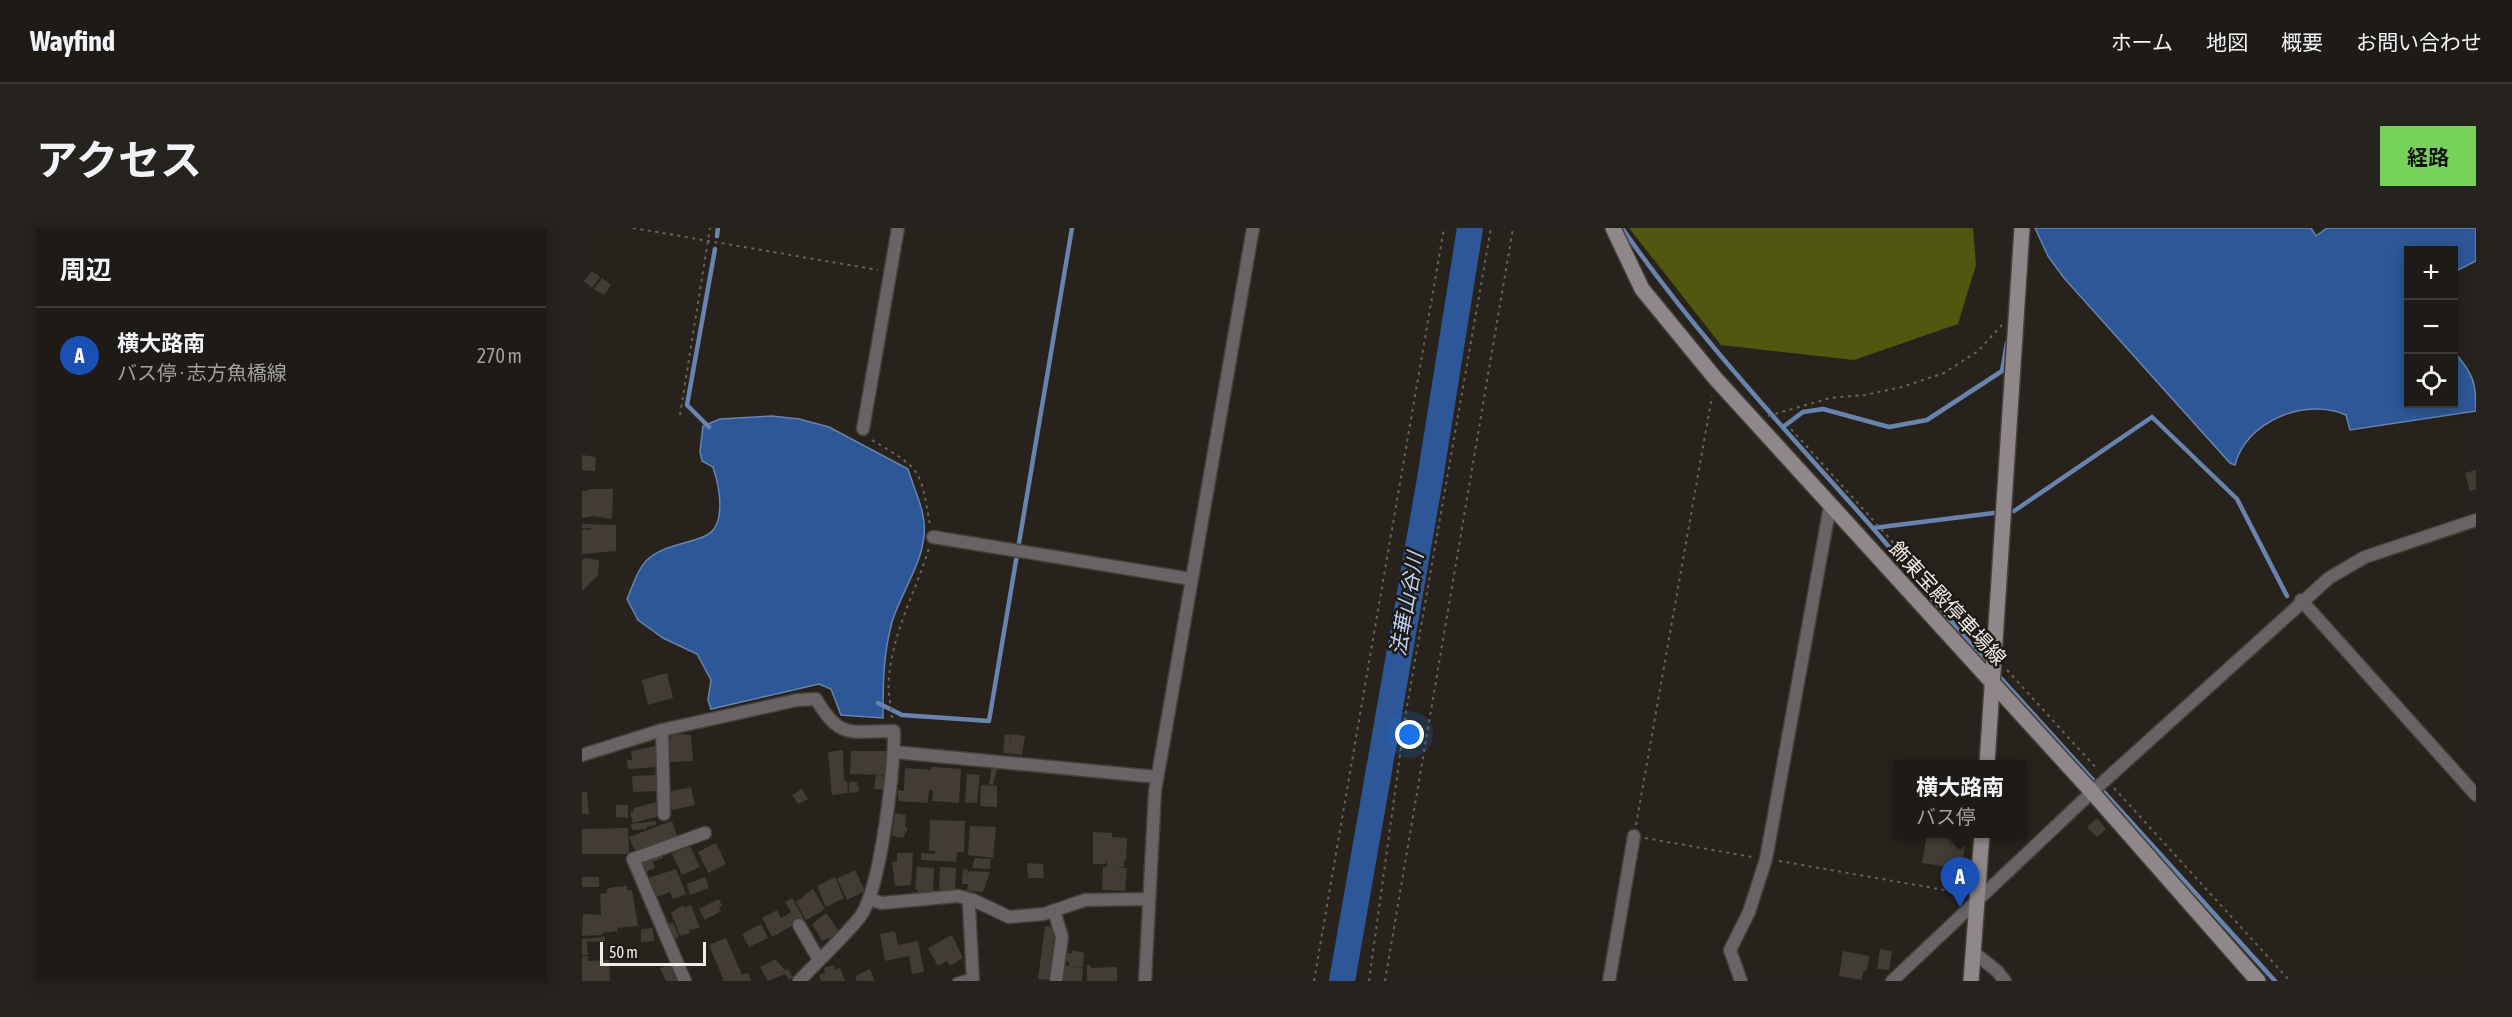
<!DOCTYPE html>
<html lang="ja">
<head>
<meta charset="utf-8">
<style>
	body { margin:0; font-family:"Asap Condensed","Noto Sans JP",sans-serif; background:#26231e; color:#f1f3f6 }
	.controls { position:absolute; right:18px; top:18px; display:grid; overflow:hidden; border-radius:0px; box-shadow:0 3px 15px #0003 }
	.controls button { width:54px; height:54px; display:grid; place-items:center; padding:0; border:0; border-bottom:2px solid #3c3834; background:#1e1a15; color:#f1f3f6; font:30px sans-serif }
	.scale { position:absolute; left:18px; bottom:15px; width:106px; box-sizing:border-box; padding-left:6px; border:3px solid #efebe7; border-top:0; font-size:16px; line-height:21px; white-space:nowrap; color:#efebe7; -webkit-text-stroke:4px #1f1913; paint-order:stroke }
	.you { position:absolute; left:828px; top:507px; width:21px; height:21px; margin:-15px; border:4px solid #fff; border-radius:50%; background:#1a73e8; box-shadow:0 0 0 9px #1a73e833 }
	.badge { display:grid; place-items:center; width:39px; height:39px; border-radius:50%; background:#77d259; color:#fff; font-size:20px; font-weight:700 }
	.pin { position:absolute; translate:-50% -50px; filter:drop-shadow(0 2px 3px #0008) }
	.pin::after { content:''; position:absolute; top:32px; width:21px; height:18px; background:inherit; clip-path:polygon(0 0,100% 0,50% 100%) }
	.popup { position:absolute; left:1312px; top:532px; width:132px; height:78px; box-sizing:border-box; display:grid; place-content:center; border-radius:0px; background:#1e1a15; filter:drop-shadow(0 2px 4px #0005); font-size:20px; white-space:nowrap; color:#a1a1a0 }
	.popup b { font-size:22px; color:#f1f3f6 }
	.popup::after { content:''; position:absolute; left:50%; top:100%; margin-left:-12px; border:12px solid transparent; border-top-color:#1e1a15 }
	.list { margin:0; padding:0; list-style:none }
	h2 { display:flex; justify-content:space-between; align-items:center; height:78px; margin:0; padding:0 24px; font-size:26px }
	h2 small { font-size:20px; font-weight:400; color:#a1a1a0 }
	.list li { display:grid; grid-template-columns:39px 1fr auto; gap:18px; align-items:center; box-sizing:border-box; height:96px; padding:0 24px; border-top:2px solid #3c3834 }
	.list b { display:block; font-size:22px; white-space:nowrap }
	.list p { margin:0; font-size:20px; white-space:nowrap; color:#a1a1a0 }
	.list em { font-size:20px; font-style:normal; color:#a1a1a0 }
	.icon { flex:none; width:33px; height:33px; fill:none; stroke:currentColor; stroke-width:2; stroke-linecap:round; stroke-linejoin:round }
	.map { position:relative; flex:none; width:1894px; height:753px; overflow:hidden; border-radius:0px }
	header { display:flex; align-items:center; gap:36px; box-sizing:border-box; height:84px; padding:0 30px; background:#1e1a15; border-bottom:2px solid #3c3834 }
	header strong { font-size:28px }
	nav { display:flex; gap:33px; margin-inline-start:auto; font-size:21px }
	.intro { display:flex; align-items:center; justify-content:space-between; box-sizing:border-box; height:144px; padding:0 36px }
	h1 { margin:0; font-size:42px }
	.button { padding:15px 27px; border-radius:0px; background:#77d259; color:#111; font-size:21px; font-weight:700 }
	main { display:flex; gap:36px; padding:0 36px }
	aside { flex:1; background:#1e1a15; border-radius:0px; box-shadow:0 3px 15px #0003 }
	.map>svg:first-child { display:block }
</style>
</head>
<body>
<header>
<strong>Wayfind</strong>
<nav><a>ホーム</a><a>地図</a><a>概要</a><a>お問い合わせ</a></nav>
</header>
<div class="intro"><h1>アクセス</h1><a class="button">経路</a></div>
<main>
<aside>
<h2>周辺<small></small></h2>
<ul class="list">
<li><span class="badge" style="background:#1a4fb4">A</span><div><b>横大路南</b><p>バス停 · 志方魚橋線</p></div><em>270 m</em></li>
</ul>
</aside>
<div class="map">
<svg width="1894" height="753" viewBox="0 0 1894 753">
	<rect width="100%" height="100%" fill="#28221c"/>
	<polygon fill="#51570f" points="1047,0 1391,0 1394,37 1376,96 1272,132 1139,117"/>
	<g fill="#2d5796" stroke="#6783ae" stroke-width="1.5">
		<path d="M1453,0H1729L1734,8L1745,0H1894V33L1872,44V22H1826V176H1872V124C1891,145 1894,154 1894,183L1768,202L1764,187C1724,169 1664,193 1653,237L1648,235L1482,50L1466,28Z"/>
		<path d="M190,188L217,191L247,199L326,241C332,262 345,285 342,308C339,338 319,365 310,394C301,427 301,457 301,490L259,487L249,461L237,456L129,481L126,472L129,452L115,426L81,410L56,392L45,371C50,360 55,342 64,333C80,317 103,317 123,308C146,298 137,257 131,239L120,233L118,224L121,198L138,191Z"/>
	</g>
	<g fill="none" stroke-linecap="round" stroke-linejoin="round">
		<g stroke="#6783ae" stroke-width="4.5">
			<path d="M1040,0C1114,107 1203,201 1289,298C1329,344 1367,392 1407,437"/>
			<polyline points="135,8 136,0"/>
			<polyline points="127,199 105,177 133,21"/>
			<polyline points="1201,199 1221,184 1241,181 1307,199 1345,192 1420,143 1425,115"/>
			<polyline points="1432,283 1570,189 1655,271 1705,368"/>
			<polyline points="1291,300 1412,285"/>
			<polyline points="1415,446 1693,753"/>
			<polyline points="296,475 320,487 407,493 490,0"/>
		</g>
		<polyline stroke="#2d5796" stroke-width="26" points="760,753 848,251 888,0"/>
	</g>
	<g fill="#423c35">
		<polygon points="10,43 18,49 10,60 2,53"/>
		<polygon points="20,50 29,57 22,67 12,61"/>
		<polygon points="0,227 14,229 13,243 0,242"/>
		<polygon points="1894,242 1894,261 1888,263 1883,245"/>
		<polygon points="6,261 31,261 30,291 12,288 0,290 0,263 5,263"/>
		<polygon points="0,296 34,297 34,323 0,326 0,301 9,302 9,300 0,300"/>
		<polygon points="3,330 17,332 16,347 0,363 0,332"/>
		<polygon points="85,445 91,470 66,477 60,452"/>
		<polygon points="88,505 109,507 111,533 87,534 86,510 89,510"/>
		<polygon points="423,506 428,507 428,515 429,506 443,508 440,527 421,525"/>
		<polygon points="73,518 75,539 46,541 45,532 50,532 49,523"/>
		<polygon points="261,522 262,553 265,553 266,565 250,567 246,524"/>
		<polygon points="269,523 306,523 305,547 268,546"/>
		<polygon points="410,537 416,538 411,557 407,556"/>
		<polygon points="349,539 379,541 377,575 350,573 351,562 347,562 346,575 316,573 316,562 322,563 323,540 349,542"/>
		<polygon points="385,546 398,547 395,575 383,574"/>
		<polygon points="74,547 75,563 51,564 50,548"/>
		<polygon points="294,547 305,548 303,562 292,561"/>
		<polygon points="267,554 276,554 273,558 276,557 277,564 267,565"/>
		<polygon points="399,557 415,558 415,579 398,578"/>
		<polygon points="109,559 113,577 90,582 86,564"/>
		<polygon points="220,561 226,571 216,576 210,567"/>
		<polygon points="0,564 5,564 7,586 0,586"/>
		<polygon points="74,574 77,588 51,595 48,584 52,583 52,580"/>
		<polygon points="34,577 46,577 46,590 34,589"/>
		<polygon points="313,585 324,587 323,599 326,600 321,610 310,608"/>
		<polygon points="1515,590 1524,601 1515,609 1505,599"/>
		<polygon points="348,592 383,593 382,624 375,624 374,634 339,632 339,625 353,626 353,623 347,623"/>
		<polygon points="74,593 74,597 65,598 65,601 50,602 49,596"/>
		<polygon points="90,593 95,608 55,623 52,621 47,609"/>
		<polygon points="388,598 414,599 411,630 386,627"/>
		<polygon points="46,600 47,626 0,626 0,601"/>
		<polygon points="511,604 530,605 530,609 545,610 544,633 542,633 542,639 533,640 545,640 543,663 520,662 521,639 525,639 525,632 523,636 511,636"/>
		<polygon points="1345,606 1385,606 1379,641 1340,635"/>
		<polygon points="134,615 144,636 126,645 116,624"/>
		<polygon points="108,618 118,639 100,647 90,626"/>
		<polygon points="315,625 331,625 329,657 313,658 310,634 315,634"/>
		<polygon points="79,626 81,630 71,634 73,640 62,645 57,634"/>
		<polygon points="393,630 409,631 408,641 390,640"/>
		<polygon points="445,635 461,636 462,650 446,650"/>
		<polygon points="335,639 352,640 351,668 336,668 336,662 333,661"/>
		<polygon points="358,639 374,640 373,666 357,661"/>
		<polygon points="94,641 104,666 91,671 88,664 72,670 64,651"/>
		<polygon points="381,641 386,642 385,651 387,643 408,644 401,664 385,663 386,656 380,656"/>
		<polygon points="273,642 283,663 265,672 255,651"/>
		<rect x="0" y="649" width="17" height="10"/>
		<polygon points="123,649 127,660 108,667 105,656"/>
		<polygon points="253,649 262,670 244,679 235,658"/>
		<polygon points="45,658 45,662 50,662 56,698 35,700 36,703 20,705 20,707 0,708 1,686 19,687 18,666 25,665 25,661 32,659"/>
		<polygon points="231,661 243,681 224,692 214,674"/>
		<polygon points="210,670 222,691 190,709 180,690 195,682 199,690 209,684 203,674"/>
		<polygon points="137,671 140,678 137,679 139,683 123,692 117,681"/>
		<polygon points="101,677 102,680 109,677 118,700 107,702 108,705 98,708 89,685"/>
		<polygon points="244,685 257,703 254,707 240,713 230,696"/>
		<polygon points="91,694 97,709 90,712 83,697"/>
		<polygon points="179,696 186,710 167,719 160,706"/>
		<polygon points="463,698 473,700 467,752 456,751"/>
		<polygon points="71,700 72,713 59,714 59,701"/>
		<polygon points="313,703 316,717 336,713 342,744 330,746 327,728 303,733 298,706"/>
		<polygon points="370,707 381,730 368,738 365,733 356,738 346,720"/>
		<polygon points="23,709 23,713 5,714 6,727 0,727 0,711"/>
		<polygon points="144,710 160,747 166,745 169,753 142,753 127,717"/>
		<polygon points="1298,721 1310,723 1307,742 1295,741"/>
		<polygon points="490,722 502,725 501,739 487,738 487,734 483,733 483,725 490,725"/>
		<polygon points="1261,723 1287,728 1285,743 1281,743 1280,752 1257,748"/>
		<polygon points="0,728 6,728 6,733 27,732 28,753 0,753"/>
		<polygon points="193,731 203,742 197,746 206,741 211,749 207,752 203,746 186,753 178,739"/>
		<polygon points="88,736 95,753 84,753 78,740"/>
		<polygon points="251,737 253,742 258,740 263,753 239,753 237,747 243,745 242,740"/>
		<polygon points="482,737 501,740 500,753 482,753"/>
		<polygon points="505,737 508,737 508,740 535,739 535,753 505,753"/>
		<polygon points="288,741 293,753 275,753 273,748"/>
	</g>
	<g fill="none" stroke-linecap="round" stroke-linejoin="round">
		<defs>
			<polyline id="lane" points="374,753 390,748"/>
			<g id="street">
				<polyline points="281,201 316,0"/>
				<polyline points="351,309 609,351"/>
				<polyline points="1719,372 1894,567"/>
				<polyline points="80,502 82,586"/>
				<polyline points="312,524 575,549"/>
				<path d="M0,527L80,502L215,472L234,471C258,512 268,503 312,503C312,541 299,661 278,689C260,711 237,732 217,753"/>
				<polyline points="287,671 300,675 376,668 391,672 427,689 462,686 503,672 566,671"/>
				<polyline points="391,672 387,677 391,753"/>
				<polyline points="472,683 480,709 474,753"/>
				<polyline points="217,697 237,732"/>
				<polyline points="1391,724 1415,743 1423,753"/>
				<polyline points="103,753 51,631 123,605"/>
				<polyline points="563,753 573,563 671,0"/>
				<polyline points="1027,753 1052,608"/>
				<polyline points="1159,753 1148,722 1167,684 1184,631 1248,278"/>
				<polyline points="1310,753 1510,564 1747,350 1783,329 1894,292"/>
			</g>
			<g id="secondary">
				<polyline points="1031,0 1060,61 1133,150 1510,564 1676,753"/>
				<polyline points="1405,536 1440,0"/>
				<polyline points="1389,753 1400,606"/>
			</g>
		</defs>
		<use href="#lane" stroke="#443e38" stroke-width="9"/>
		<use href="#street" stroke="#443e38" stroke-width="15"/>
		<use href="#secondary" stroke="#443e38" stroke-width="18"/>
		<g stroke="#67625c" stroke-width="2" stroke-dasharray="3 4.5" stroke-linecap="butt">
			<polyline points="51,0 296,42"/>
			<polyline points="98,187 128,0"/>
			<polyline points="1186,188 1248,170 1283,167 1320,159 1362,145 1396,123 1420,97"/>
			<polyline points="1209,201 1398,411"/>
			<path d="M290,212C340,242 338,240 348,297"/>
			<polyline points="1425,442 1516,542"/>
			<path d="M310,490C309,477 305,462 307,449C311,403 334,363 347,320"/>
			<polyline points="1532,560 1708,753"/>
			<polyline points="1054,597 1130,168"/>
			<polyline points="1063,610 1170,629"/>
			<polyline points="1197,633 1380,665"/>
			<polyline points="732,753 862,0"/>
			<polyline points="787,753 824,484 909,0"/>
			<polyline points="803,753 931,0"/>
		</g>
		<use href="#lane" stroke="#686364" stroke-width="6"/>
		<use href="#street" stroke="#686364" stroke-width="12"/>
		<use href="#secondary" stroke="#8f8789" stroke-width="15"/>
	</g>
	<g text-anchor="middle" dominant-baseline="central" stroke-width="5" stroke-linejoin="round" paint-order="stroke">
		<g font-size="20" fill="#efebe7" stroke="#1f1913">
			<text transform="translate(1366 375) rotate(47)">飾東宝殿停車場線</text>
		</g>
		<g font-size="21" font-style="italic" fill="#b9d2f6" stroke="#1f1913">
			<text transform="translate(824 376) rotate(-80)">法華山谷川</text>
		</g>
	</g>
</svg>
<div class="controls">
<button>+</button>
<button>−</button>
<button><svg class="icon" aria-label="locate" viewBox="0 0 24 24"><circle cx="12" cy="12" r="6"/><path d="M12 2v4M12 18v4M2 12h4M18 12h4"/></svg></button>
</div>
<div class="scale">50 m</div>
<div class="you"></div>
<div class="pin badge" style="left:1378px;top:679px;background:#1a4fb4">A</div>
<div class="popup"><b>横大路南</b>バス停</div>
</div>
</main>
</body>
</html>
